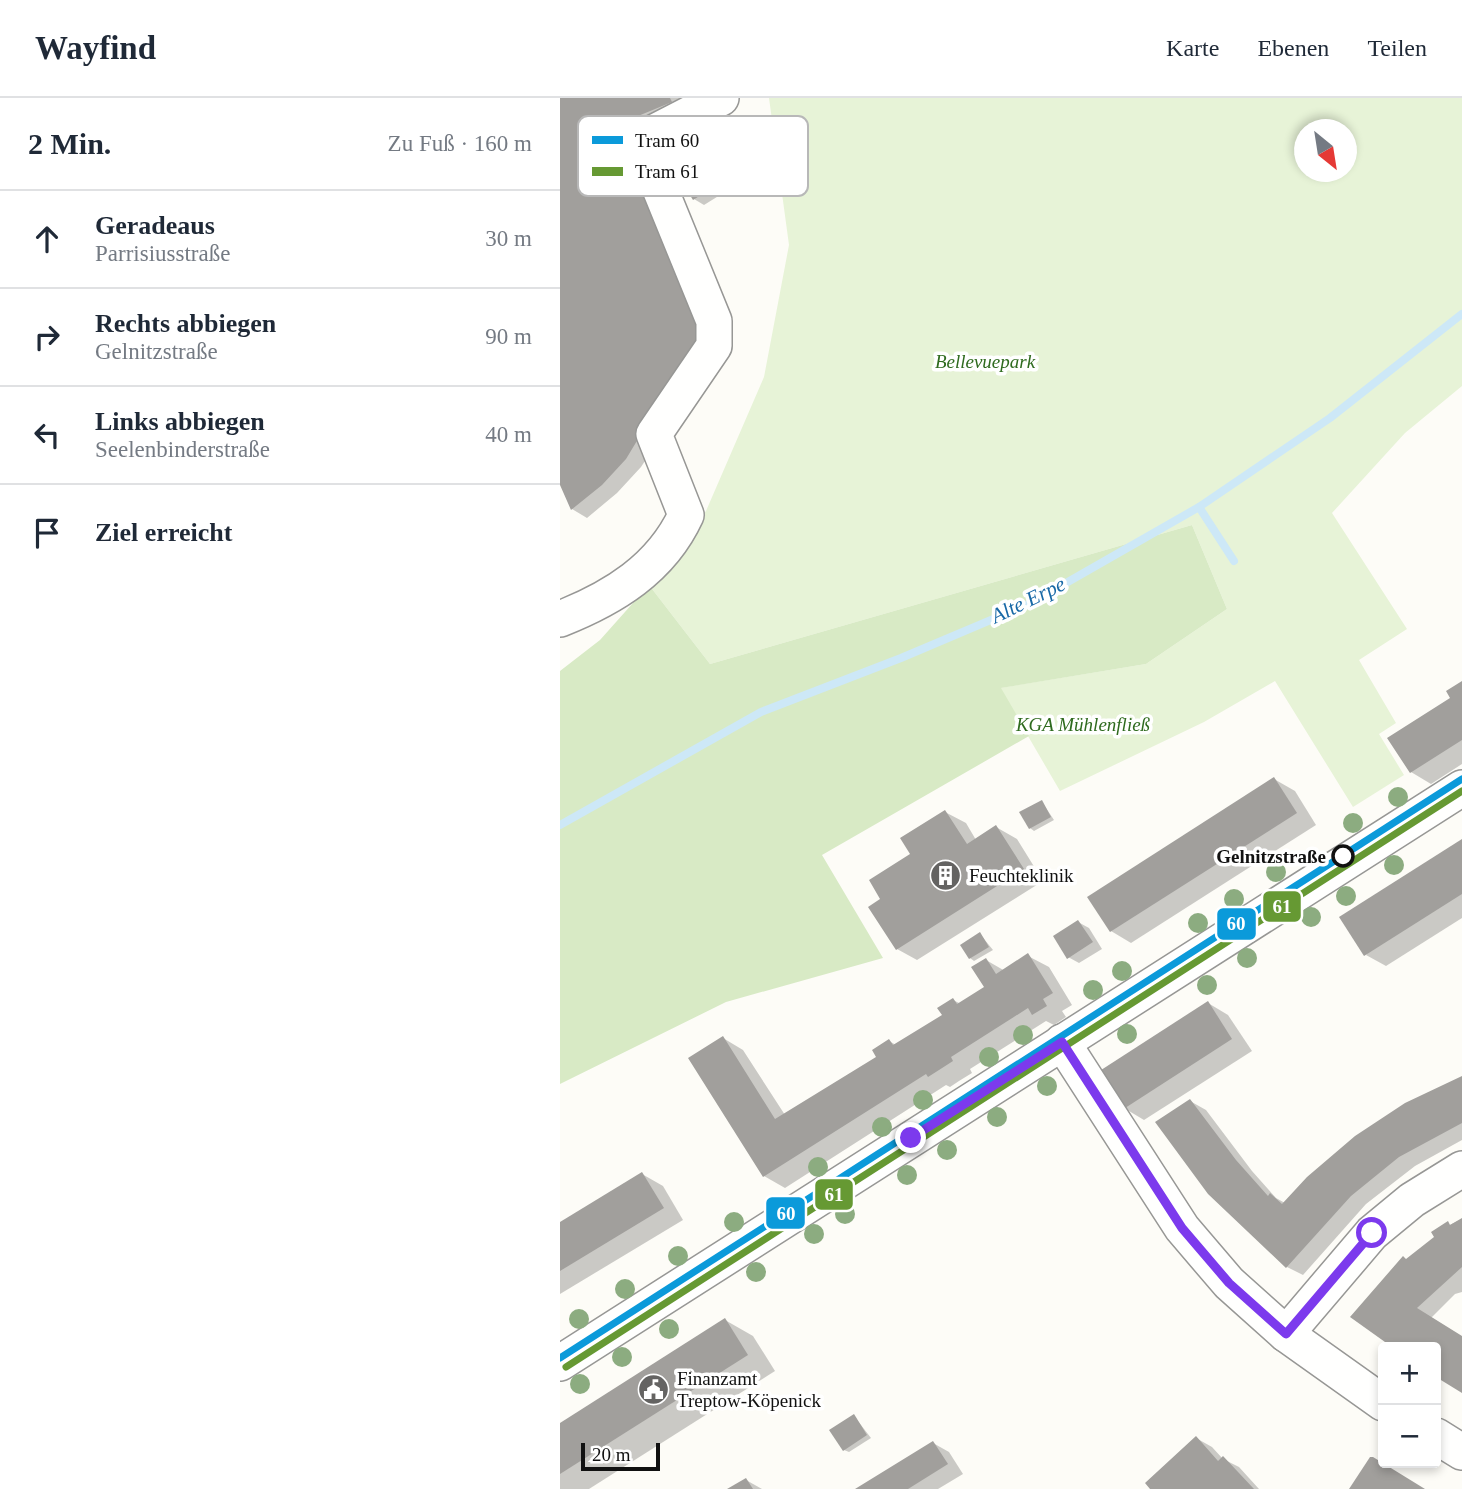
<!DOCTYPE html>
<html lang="de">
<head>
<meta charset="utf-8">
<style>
	body { margin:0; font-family:Georgia,serif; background:#f2f2f3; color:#1f2937 }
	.controls { position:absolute; right:21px; bottom:21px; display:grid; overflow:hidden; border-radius:7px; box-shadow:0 4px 10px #0003 }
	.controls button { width:63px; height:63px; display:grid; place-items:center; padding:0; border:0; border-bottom:2px solid #e0e1e3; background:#fff; color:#1f2937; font:35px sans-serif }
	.compass { position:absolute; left:734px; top:21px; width:63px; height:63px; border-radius:50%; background:#fff; box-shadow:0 4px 10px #0003; rotate:150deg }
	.scale { position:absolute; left:21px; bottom:18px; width:79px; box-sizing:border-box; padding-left:7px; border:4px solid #111; border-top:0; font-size:19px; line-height:24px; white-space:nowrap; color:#111; -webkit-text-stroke:5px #fff; paint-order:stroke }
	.stop { position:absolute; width:21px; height:21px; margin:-16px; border:5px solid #7c3aed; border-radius:50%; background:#fff }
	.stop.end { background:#7c3aed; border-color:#fff; box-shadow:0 2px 7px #0008 }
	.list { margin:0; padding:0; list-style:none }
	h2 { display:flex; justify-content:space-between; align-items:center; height:91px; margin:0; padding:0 28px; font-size:30px }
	h2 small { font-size:23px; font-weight:400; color:#747a83 }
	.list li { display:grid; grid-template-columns:46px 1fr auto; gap:21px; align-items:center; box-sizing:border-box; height:98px; padding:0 28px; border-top:2px solid #e0e1e3 }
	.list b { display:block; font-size:26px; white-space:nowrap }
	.list p { margin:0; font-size:23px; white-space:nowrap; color:#747a83 }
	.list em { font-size:23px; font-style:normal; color:#747a83 }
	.icon { flex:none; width:38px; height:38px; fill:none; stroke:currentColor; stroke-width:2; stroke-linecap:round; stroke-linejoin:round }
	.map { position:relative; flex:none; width:902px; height:1391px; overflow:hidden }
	header { display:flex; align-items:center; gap:42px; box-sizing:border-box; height:98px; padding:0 35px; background:#fff; border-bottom:2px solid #e0e1e3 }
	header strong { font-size:33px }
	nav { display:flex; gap:38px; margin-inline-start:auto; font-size:24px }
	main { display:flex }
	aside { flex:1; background:#fff }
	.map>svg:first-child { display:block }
</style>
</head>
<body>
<header>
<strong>Wayfind</strong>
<nav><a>Karte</a><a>Ebenen</a><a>Teilen</a></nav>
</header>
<main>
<aside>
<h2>2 Min.<small>Zu Fuß · 160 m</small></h2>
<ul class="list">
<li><svg class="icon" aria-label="ahead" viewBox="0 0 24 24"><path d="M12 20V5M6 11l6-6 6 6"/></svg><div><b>Geradeaus</b><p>Parrisiusstraße</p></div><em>30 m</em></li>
<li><svg class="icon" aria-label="right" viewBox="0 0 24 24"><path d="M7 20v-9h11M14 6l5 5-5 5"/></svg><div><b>Rechts abbiegen</b><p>Gelnitzstraße</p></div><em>90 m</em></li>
<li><svg class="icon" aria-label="left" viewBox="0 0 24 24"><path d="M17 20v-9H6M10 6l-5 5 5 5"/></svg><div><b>Links abbiegen</b><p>Seelenbinderstraße</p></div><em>40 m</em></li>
<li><svg class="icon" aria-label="arrive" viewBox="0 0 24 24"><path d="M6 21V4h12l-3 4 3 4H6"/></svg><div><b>Ziel erreicht</b></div></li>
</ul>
</aside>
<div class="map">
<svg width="902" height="1391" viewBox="0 0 902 1391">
	<rect width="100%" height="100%" fill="#fdfcf7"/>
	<path fill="#e7f3d7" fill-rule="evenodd" d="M209,0H902V288L845,335L772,415L847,531L799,562L836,625L819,636L844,677L793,709L715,583L644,624L500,693L440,590L586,566L667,511L632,427L150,566L89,487L146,413L204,279L229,147ZM744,32H786V74H744Z"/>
	<polygon fill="#d8eac5" points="632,427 667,511 586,566 441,590 469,638 262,757 323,860 166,904 0,986 0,573 40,542 89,487 150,566"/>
	<g fill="#0003">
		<polygon points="0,0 122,0 127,13 75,34 146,269 81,369 57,395 27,420 12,411 0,382"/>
		<polygon points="187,23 197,29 218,61 144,107 134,101"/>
		<polygon points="902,586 902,666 871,686 851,674"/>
		<polygon points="714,681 735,693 756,727 571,845 551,833"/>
		<polygon points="482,704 494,722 474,733 470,730"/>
		<polygon points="385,714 406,725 416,742 436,729 457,741 483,783 357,862 337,851 323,801"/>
		<polygon points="902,743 902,820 826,868 806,857"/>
		<polygon points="518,824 529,830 542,851 519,865 508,859"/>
		<polygon points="420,836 433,852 414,863 410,860"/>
		<polygon points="468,858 489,869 512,907 502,913 506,919 494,927 486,923 410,971 412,975 399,983 390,989 386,987 225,1090 204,1078 163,940 183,952 225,1017 319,959 329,943 336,947 384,917 393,902 401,906 426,890 426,862 445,873"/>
		<polygon points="648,905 668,917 692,953 584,1022 564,1010"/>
		<polygon points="902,980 902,1042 855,1068 806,1106 743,1177 727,1169 649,1095 630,1003 646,1012 692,1073 716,1100 725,1105"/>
		<polygon points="82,1076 103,1088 123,1122 0,1196 0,1126"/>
		<polygon points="902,1121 902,1194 895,1196 871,1220 902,1239 902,1291 876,1274 876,1249 838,1249 792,1219 848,1163 876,1139 873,1135"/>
		<polygon points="165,1222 193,1238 215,1273 29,1391 0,1391 0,1327"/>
		<polygon points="294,1318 311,1340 289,1354 284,1352"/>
		<polygon points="636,1340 652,1349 663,1361 679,1369 699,1391 593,1391"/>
		<polygon points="373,1345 389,1354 403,1376 378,1391 299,1391"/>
		<polygon points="186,1382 202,1391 171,1391"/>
	</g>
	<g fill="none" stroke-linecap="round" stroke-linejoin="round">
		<g stroke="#cde8f7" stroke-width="8">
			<polyline points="639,409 674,463"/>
			<polyline points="0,727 201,614 341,560 471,505 639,409 770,320 902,216"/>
		</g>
	</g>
	<g fill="#a19f9c">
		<polygon points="0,0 110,0 112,4 61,25 145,230 66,361 42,387 11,412 0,387"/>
		<polygon points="187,21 209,55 133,102 111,67"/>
		<polygon points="902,583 902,642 850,675 827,640 890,600 886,593"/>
		<polygon points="714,679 737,715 550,834 527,799"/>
		<polygon points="482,702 491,719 469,731 459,714"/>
		<polygon points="385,712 407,746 436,727 464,771 336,852 308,809 320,801 309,782 350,756 340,740"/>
		<polygon points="902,741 902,796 804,858 779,819"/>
		<polygon points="518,822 533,844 507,861 493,838"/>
		<polygon points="420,834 429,849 409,861 400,847"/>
		<polygon points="468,855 493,895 483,901 487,908 472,917 468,910 391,959 393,963 379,972 368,979 366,976 203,1079 128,960 163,938 215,1021 316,959 312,952 329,941 333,947 382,917 377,910 393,900 397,906 424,889 411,869 426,860 436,876"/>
		<polygon points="648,903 672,941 562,1012 538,974"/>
		<polygon points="902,978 902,1025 839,1059 791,1098 726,1170 648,1096 595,1024 630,1001 676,1062 708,1098 710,1095 722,1106 747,1079 795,1038 845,1005"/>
		<polygon points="82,1074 104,1110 0,1173 0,1124"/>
		<polygon points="902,1120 902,1169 857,1210 902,1238 902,1295 876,1279 876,1249 832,1249 790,1219 843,1158 846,1161 874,1139 871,1134 888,1123 890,1127"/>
		<polygon points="165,1220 188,1257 0,1376 0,1325"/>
		<polygon points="294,1316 307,1337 283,1353 269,1332"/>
		<polygon points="636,1338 658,1363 663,1358 694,1391 590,1391 585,1385"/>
		<polygon points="373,1343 388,1366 348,1391 295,1391"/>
		<polygon points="810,1359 813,1359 865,1391 789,1391"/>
		<polygon points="186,1380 193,1391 167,1391"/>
	</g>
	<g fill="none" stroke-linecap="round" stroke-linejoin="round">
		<defs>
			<g id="minor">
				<path d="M0,521C53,500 101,471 126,417L94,336L154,248V223L87,59L85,44L91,36L161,0"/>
				<polyline points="502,944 622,1130 669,1185 726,1236 823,1305"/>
				<polyline points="726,1236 812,1135 852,1102 902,1071"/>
				<polyline points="0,1265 902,690"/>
				<polyline points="876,1338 902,1354"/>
			</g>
		</defs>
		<use href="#minor" stroke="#979795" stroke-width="38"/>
		<use href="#minor" stroke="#fffffe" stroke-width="35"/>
		<defs>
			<polyline id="tram-1" points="0,1260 902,681"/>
			<polyline id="tram-2" points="6,1269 902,693"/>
		</defs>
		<use href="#tram-1" stroke="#fff" stroke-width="12"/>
		<use href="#tram-2" stroke="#fff" stroke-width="12"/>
		<use href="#tram-1" stroke="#0b9ada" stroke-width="7"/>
		<use href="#tram-2" stroke="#693" stroke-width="7"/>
	</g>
	<g fill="#8cac80">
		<circle cx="838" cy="699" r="10"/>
		<circle cx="793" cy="725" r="10"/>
		<circle cx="834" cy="767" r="10"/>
		<circle cx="716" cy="774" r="10"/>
		<circle cx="786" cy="798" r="10"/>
		<circle cx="674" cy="801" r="10"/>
		<circle cx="751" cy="819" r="10"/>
		<circle cx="638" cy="825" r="10"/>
		<circle cx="687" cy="860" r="10"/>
		<circle cx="562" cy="873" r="10"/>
		<circle cx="647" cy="887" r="10"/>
		<circle cx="533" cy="892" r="10"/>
		<circle cx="567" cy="936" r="10"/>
		<circle cx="463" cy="937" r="10"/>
		<circle cx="429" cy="959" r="10"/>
		<circle cx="487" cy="988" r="10"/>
		<circle cx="363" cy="1002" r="10"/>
		<circle cx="437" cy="1019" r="10"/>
		<circle cx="322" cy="1029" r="10"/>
		<circle cx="387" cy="1052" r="10"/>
		<circle cx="258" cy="1069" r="10"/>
		<circle cx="347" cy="1077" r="10"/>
		<circle cx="285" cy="1116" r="10"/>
		<circle cx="174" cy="1124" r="10"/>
		<circle cx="254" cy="1136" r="10"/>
		<circle cx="118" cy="1158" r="10"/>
		<circle cx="196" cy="1174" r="10"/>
		<circle cx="65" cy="1191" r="10"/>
		<circle cx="19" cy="1221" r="10"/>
		<circle cx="109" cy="1231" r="10"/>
		<circle cx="62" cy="1259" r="10"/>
		<circle cx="20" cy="1286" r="10"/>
	</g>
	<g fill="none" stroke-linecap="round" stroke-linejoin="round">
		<polyline stroke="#7c3aed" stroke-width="9" points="351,1040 502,944 622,1130 669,1185 726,1236 812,1135"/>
	</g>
	<defs>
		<symbol id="building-disc" viewBox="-11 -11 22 22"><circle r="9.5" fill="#646362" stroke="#fff"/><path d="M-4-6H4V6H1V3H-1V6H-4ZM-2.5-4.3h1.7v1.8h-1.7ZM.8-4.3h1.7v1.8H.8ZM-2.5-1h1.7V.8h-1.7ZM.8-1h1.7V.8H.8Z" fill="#fff"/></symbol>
		<symbol id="civic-disc" viewBox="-11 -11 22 22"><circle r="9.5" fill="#646362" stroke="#fff"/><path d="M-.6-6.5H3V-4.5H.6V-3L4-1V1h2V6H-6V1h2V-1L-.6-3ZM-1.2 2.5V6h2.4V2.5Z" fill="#fff"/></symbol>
	</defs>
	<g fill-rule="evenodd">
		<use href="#building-disc" x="368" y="760" width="35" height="35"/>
		<use href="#civic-disc" x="76" y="1274" width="35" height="35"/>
	</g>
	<circle fill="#fff" stroke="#111" stroke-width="3.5" cx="783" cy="758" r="10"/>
	<g text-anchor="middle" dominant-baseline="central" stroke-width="7" stroke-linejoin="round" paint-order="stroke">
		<g font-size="19" font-style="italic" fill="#2f6b1f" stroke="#fff">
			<text x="425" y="263">Bellevuepark</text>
			<text x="523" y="626">KGA Mühlenfließ</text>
		</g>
		<g font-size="19" font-weight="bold" fill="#111" stroke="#fff" text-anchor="end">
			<text x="766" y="758">Gelnitzstraße</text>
		</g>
		<g font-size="19" fill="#111" stroke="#fff" text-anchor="start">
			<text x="409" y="777">Feuchteklinik</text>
			<text x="117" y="1280">Finanzamt<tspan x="117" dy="22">Treptow-Köpenick</tspan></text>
		</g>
		<g font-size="21" font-style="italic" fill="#1768a6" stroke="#fff">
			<text transform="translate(468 502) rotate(-26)">Alte Erpe</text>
		</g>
	</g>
	<rect x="18" y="18" width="230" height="80" rx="10" fill="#fff" stroke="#b8b8b8" stroke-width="2"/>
	<rect x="32" y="38" width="31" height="8" fill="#0b9ada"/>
	<rect x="32" y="69" width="31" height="9" fill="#693"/>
	<g font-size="19" fill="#111">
		<text x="75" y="49">Tram 60</text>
		<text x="75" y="80">Tram 61</text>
	</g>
	<g stroke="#fff" stroke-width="2.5">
		<rect x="702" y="792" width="40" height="33" rx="7" fill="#693"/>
		<rect x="656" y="809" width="41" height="34" rx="7" fill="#0b9ada"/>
		<rect x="254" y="1080" width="40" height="33" rx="7" fill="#693"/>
		<rect x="205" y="1098" width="41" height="34" rx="7" fill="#0b9ada"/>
	</g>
	<g font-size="19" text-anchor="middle" font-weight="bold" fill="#fff">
		<text x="722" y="815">61</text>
		<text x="676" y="832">60</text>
		<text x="274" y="1103">61</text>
		<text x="226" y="1122">60</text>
	</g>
</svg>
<div class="controls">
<button>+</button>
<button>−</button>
</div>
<svg class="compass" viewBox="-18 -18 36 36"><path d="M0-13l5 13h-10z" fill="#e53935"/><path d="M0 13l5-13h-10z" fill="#747a83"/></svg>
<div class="scale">20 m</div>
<div class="stop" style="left:812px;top:1135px"></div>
<div class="stop end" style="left:351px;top:1040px"></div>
</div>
</main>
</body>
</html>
